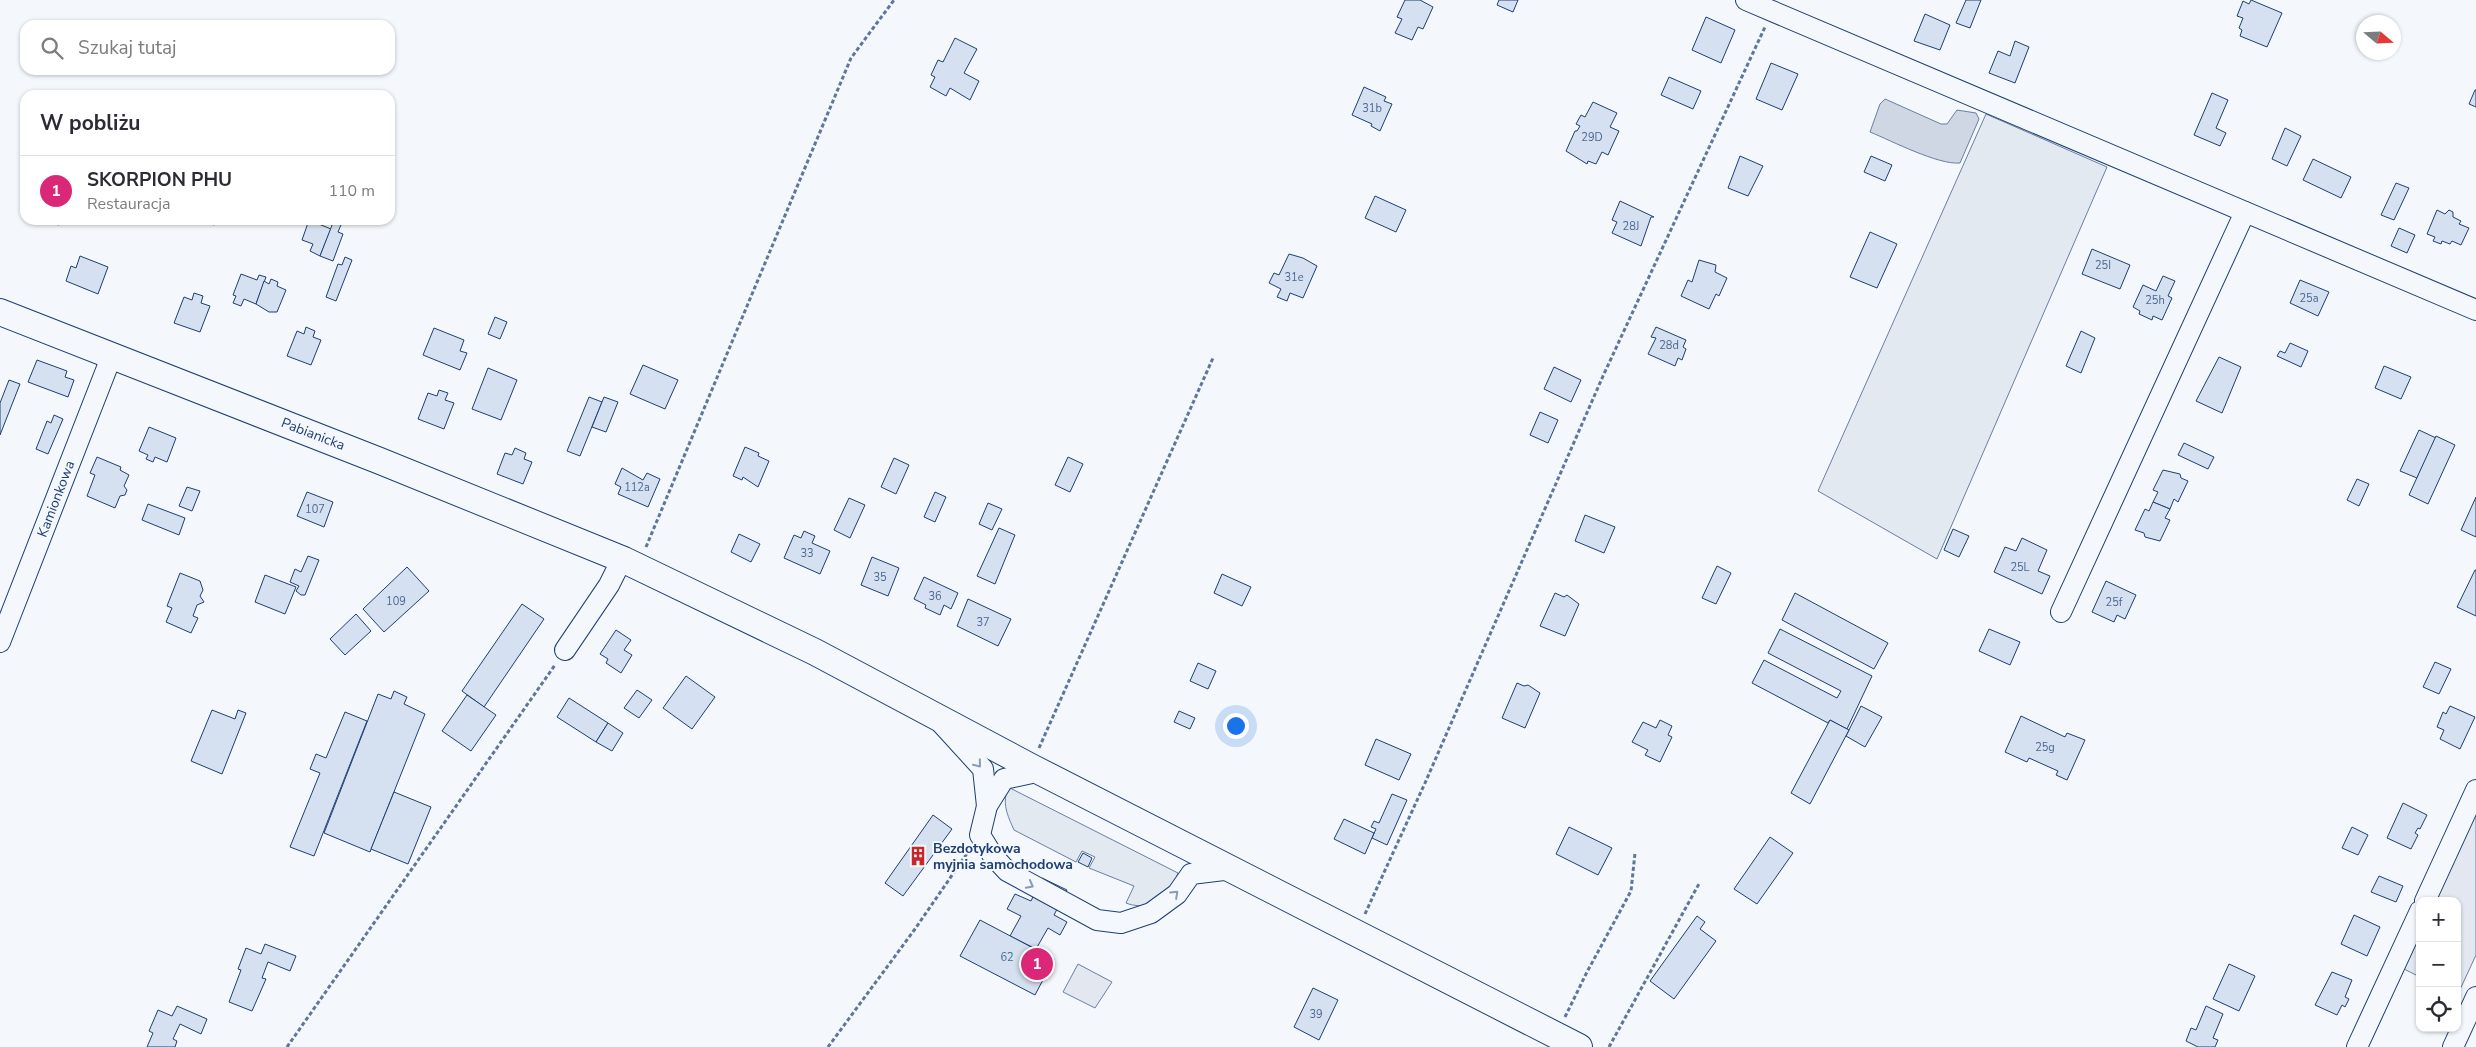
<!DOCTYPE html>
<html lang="pl">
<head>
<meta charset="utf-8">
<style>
	body { margin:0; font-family:"Nunito Sans",sans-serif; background:#f2f2f3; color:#2b2b33 }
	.controls { position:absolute; right:15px; bottom:15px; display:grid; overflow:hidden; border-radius:10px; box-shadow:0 1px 4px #0004 }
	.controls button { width:45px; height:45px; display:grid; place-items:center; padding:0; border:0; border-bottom:1px solid #e1e1e2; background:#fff; color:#2b2b33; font:25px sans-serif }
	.compass { position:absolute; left:2356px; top:15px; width:45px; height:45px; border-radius:50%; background:#fff; box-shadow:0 1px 4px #0004; rotate:109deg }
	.you { position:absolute; left:1235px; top:725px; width:18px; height:18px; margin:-12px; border:4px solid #fff; border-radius:50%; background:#1a73e8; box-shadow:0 0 0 8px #1a73e833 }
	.badge { display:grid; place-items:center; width:32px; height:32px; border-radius:50%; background:#db2777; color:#fff; font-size:16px; font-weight:700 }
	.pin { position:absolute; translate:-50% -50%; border:2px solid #fff; box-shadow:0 1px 5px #0006 }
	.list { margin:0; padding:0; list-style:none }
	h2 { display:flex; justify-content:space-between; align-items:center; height:65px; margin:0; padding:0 20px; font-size:21px }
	h2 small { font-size:16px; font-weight:400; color:#7c7c81 }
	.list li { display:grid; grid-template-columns:32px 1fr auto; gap:15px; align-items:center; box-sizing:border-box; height:70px; padding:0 20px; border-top:1px solid #e1e1e2 }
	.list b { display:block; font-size:19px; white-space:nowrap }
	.list p { margin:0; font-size:16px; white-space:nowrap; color:#7c7c81 }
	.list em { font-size:16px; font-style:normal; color:#7c7c81 }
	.icon { flex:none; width:28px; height:28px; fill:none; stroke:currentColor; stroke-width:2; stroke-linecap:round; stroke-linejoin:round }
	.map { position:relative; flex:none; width:2476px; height:1047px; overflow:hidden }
	.search { position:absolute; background:#fff; box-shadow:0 1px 4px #0004; left:20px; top:20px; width:375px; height:55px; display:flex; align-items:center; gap:12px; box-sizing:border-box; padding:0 18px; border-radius:15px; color:#7c7c81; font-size:19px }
	.panel { position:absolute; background:#fff; box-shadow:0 1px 4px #0004; left:20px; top:90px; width:375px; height:135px; border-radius:15px }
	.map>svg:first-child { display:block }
</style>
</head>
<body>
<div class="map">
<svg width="2476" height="1047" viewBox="0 0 2476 1047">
	<rect width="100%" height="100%" fill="#f4f7fb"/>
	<g fill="#e3e9f0" stroke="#687fa3">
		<polygon points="1986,114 2107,167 1937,559 1818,491"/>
		<path d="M1008,787L1178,873C1175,879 1173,887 1169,892C1159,905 1141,909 1126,903L1134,886L1089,868L1095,857L1082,851L1076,862L1014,830C1007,814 1002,804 1008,787Z"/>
	</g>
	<g fill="#e3e8f0" stroke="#687fa3">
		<polygon points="2476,810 2476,955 2457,996 2457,901 2434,901"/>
		<polygon points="2420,931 2420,977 2402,968"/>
		<polygon points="1078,964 1112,982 1095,1008 1063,992"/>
	</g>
	<path fill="#cfd7e4" stroke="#687fa3" d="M1885,99L1941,124H1947L1957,110L1976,113L1979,119L1960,163C1938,165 1892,141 1870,132L1880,104Z"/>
	<g fill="#d5e0f0" stroke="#1d3f73">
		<polygon points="1405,0 1420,0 1433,7 1423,29 1418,27 1412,40 1395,33 1402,19 1397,17"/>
		<polygon points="1499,0 1518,0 1513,12 1497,5"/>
		<polygon points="1966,0 1981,0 1970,28 1956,23"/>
		<polygon points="2251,0 2282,13 2267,47 2240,36 2242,30 2239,28 2243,18 2237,16 2243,1 2249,4"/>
		<polygon points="1925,14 1950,25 1940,50 1914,41"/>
		<polygon points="1706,17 1735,30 1721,63 1692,50"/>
		<polygon points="955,38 977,49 964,73 979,81 970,100 950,88 946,96 930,87 935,77 931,75 938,60 943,62"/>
		<polygon points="2015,41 2029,47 2015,83 1989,73 1998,51 2010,56"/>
		<polygon points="1771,63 1798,74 1782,110 1756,99"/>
		<polygon points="1669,77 1701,91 1693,109 1661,95"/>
		<polygon points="1364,87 1386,97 1384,101 1392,104 1380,131 1371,126 1372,124 1352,115"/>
		<polygon points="2475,90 2476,90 2476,107 2469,104"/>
		<polygon points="2212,93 2228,100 2216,128 2226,133 2220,146 2194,135"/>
		<polygon points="1593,102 1617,113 1610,127 1619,131 1608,155 1602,152 1596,164 1588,161 1587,164 1566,151 1575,131 1577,131 1580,126 1576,124 1581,115 1585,117"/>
		<polygon points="2285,128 2301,136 2287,166 2272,159"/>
		<polygon points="1740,156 1763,166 1748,196 1728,188"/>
		<polygon points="1871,156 1892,165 1885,181 1864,172"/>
		<polygon points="2313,159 2351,177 2341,198 2303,180"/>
		<polygon points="2396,183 2409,188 2394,220 2381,215"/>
		<polygon points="1375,196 1406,210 1396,232 1365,218"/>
		<polygon points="1620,201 1654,217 1651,217 1641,246 1612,233 1617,222 1612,220"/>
		<polygon points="2437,210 2445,214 2449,210 2453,212 2453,217 2461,221 2459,224 2469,228 2461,245 2452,241 2450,244 2442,241 2441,244 2433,241 2435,237 2427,234"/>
		<polygon points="45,220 61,220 59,225"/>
		<polygon points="200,220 216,220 214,225"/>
		<polygon points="309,220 331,229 320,256 310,251 313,244 302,240"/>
		<polygon points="334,220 343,220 338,232 343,234 333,261 320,256"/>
		<polygon points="2399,228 2415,235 2407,253 2391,246"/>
		<polygon points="1870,232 1897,244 1877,288 1850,277"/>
		<polygon points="2092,249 2130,265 2120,289 2082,274"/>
		<polygon points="1289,254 1303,258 1317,266 1303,298 1290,293 1287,301 1277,297 1281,289 1269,283 1274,273 1279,275"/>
		<polygon points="80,256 108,267 98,294 66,281 71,266 76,268"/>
		<polygon points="345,257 352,260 336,301 326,297 338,264 342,265"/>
		<polygon points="1699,260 1716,265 1715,272 1727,278 1719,296 1716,294 1709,309 1681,296 1688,280 1692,282"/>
		<polygon points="241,274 257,280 259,275 266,277 256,304 244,299 241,306 233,303 236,296 233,295"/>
		<polygon points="2163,276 2175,281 2168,296 2172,298 2162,320 2153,316 2152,320 2139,314 2140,311 2133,307 2143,285 2156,291"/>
		<polygon points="271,279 278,282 277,286 286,290 277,312 269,312 256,304 264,281 269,284"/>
		<polygon points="2300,280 2329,292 2318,316 2290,303"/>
		<polygon points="194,293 203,296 201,303 210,306 200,332 174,323 184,297 192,300"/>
		<polygon points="495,317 507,322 500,339 488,334"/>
		<polygon points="306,327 315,331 313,337 321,340 311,365 287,356 297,331 304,334"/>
		<polygon points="1656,327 1686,340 1683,347 1686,349 1682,360 1678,358 1675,366 1648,354 1656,338 1651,337"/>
		<polygon points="434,328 464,340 460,351 467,353 460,370 423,355"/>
		<polygon points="2081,331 2095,338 2081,373 2066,366"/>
		<polygon points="2290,343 2308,351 2301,367 2277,356 2280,351 2285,353"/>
		<polygon points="2219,357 2241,367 2222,413 2196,401"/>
		<polygon points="37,360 67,371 65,377 74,380 68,397 28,382"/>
		<polygon points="643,365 678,380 665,409 630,394"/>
		<polygon points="2384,366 2411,377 2401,399 2375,388"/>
		<polygon points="1554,367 1581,380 1571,402 1544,389"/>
		<polygon points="488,368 517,380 501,420 472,409"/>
		<polygon points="9,380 20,384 0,435 0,403"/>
		<polygon points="439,390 448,393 445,400 454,403 444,429 418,419 428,393 437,396"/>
		<polygon points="589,397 602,402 580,456 567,451"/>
		<polygon points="604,397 618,402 606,432 592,427"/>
		<polygon points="1540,412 1558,420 1548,443 1530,435"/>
		<polygon points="54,415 63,419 48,454 36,449 47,421 51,423"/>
		<polygon points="149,427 176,438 167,462 155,457 153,462 146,459 148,455 139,451"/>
		<polygon points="2419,430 2436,438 2417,478 2400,471"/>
		<polygon points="2436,436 2455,445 2428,504 2409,495"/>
		<polygon points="2184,443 2214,457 2208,469 2178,455"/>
		<polygon points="745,447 759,453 758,456 769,461 758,487 743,477 742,480 733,476"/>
		<polygon points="515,448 526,453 524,459 532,462 523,484 497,474 505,453 512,455"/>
		<polygon points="97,457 121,467 120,470 129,475 124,486 127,490 125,495 120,496 115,508 87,496 95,475 90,473"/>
		<polygon points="1068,457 1083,464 1070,492 1055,485"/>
		<polygon points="894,458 909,465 896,494 881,487"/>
		<polygon points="622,468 643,480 647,473 660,479 648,507 618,494 621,487 615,484"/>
		<polygon points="2163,470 2180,474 2181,478 2188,481 2178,502 2174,499 2170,509 2153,502 2158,492 2153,490"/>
		<polygon points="2357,479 2369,484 2359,506 2347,500"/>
		<polygon points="187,487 200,491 192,511 179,506"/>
		<polygon points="307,492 333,502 324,527 297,516"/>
		<polygon points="935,492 946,497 935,522 924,517"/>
		<polygon points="2476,497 2476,537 2461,530"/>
		<polygon points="849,498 865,505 850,538 834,530"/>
		<polygon points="2153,502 2170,509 2165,518 2170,520 2160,541 2145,537 2144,533 2135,530 2145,509 2149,511"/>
		<polygon points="988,503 1002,509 992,530 979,524"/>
		<polygon points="148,504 185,518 179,535 142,520"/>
		<polygon points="1585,515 1615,527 1604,553 1575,541"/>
		<polygon points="999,528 1015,535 995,584 977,576"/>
		<polygon points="1953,529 1969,536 1959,557 1944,550"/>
		<polygon points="804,531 815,536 812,543 830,551 820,574 784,558 794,535 801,538"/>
		<polygon points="739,534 760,544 751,562 731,552"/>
		<polygon points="2022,538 2047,550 2038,571 2050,576 2042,594 1994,572 2005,547 2016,551"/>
		<polygon points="308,556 319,560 305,595 301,595 296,591 299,586 290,582 295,569 301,572"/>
		<polygon points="872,557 899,568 888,596 861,585"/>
		<polygon points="1717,566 1731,573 1716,604 1702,598"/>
		<polygon points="407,567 429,591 384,632 363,609"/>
		<polygon points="2475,570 2476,570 2476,616 2457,607"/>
		<polygon points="180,573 200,581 203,590 200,596 204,602 197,605 193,616 198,618 191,633 166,622 172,608 167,606"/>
		<polygon points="1222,574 1251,587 1242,606 1214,593"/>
		<polygon points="265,575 296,587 285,614 255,602"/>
		<polygon points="924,577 958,593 951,609 944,605 940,615 925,608 926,605 914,599"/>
		<polygon points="2106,581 2136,595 2125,619 2117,615 2114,622 2092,612"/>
		<polygon points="1555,593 1564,597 1567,595 1579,604 1565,636 1540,626"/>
		<polygon points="1795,593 1888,643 1874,669 1782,620"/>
		<polygon points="968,599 1011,619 998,646 957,626"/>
		<polygon points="522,604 544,619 484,707 462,691"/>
		<polygon points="356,614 371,631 345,655 330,639"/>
		<polygon points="1780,629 1872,676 1847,729 1830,720 1828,723 1752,683 1764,660 1837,698 1841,691 1768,653"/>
		<polygon points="1989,629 2020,642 2010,665 1979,651"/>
		<polygon points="616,630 631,640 624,650 632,655 621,673 606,663 608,659 600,654"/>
		<polygon points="2435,662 2451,669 2439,694 2423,687"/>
		<polygon points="1198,663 1216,671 1208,689 1190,681"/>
		<polygon points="686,676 715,697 692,729 663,708"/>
		<polygon points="1517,683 1524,686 1528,685 1540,693 1525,728 1502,718"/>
		<polygon points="637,690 652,700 639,718 624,708"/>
		<polygon points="394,691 407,697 404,704 425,714 370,852 324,833 378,694 391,699"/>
		<polygon points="467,695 496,715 471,751 442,731"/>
		<polygon points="569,698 608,723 596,742 557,717"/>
		<polygon points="1861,706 1882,717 1865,747 1846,736"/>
		<polygon points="2450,706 2475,717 2460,749 2440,739 2444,730 2437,727 2443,712 2446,714"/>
		<polygon points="212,710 235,719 238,710 246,713 222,774 191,761"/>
		<polygon points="1179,711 1195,718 1190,729 1174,722"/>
		<polygon points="345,712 367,721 314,856 290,847 320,773 310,769 316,754 326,758"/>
		<polygon points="2021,716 2065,737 2067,733 2085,740 2067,780 2056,775 2058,771 2029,758 2027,762 2005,752"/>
		<polygon points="1660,720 1672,726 1668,735 1672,737 1660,762 1645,755 1648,750 1632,742 1643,722 1656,728"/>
		<polygon points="1830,720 1849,730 1810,804 1791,793"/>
		<polygon points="608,723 623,733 612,751 596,742"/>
		<polygon points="1376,739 1411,754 1399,780 1365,765"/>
		<polygon points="394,792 431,807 408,864 371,849"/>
		<polygon points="1392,794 1407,800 1387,845 1372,838 1376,829 1371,827 1374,821 1379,823"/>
		<polygon points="2403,803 2427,815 2420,829 2418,828 2415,833 2418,835 2411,849 2387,838"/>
		<polygon points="933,815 952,829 903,896 885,883"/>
		<polygon points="1344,819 1374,833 1365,854 1334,839"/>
		<polygon points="1569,827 1612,848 1598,875 1556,854"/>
		<polygon points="2352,827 2368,835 2358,855 2342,848"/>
		<polygon points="1770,837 1793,853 1757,904 1734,889"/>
		<polygon points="1083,853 1092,858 1088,867 1078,862"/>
		<polygon points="2379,876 2403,886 2396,902 2371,892"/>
		<polygon points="1042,878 1067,890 1054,915 1067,922 1060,935 1048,928 1036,949 1010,936 1021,916 1007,909 1015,894 1031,901"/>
		<polygon points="2354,915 2380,927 2367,956 2341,944"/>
		<polygon points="1697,916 1705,922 1700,929 1716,941 1674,999 1650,981"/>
		<polygon points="980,920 1054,959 1035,995 960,956"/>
		<polygon points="265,944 296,956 290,971 268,962 262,978 266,979 252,1011 229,1002 241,970 238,969 246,948 261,954"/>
		<polygon points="2229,964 2255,976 2239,1011 2213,999"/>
		<polygon points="2332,972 2352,980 2345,997 2349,999 2345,1007 2342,1005 2337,1015 2315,1005"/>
		<polygon points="1313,988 1338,1000 1319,1040 1294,1027"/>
		<polygon points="177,1006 207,1019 201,1034 180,1024 173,1039 177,1041 175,1047 147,1047 153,1033 149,1031 158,1010 172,1016"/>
		<polygon points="2206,1006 2223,1014 2213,1038 2218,1040 2215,1047 2198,1047 2186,1041 2191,1028 2196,1030"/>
	</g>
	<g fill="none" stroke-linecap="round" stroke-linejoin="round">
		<defs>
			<g id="minor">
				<polyline points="1746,0 2476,310"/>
				<polyline points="2061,612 2245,212"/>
				<polyline points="0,642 112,355"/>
				<polyline points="565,650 609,585 622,559"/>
				<polyline points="942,724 983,769 987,806"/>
				<polyline points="1041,771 1004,779 987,806 980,835 993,856 1007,871 1097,920 1121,923 1151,913 1177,894 1191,874 1232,869"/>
				<polyline points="2425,901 2476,790"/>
				<polyline points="2357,1047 2420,911"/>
				<polyline points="2453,1047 2476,997"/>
			</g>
			<polyline id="major" points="0,312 380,461 624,560 815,652 1031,767 1579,1047"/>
		</defs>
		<use href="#minor" stroke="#1d3f73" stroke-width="22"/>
		<use href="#major" stroke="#1d3f73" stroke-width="28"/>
		<g stroke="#5e769c" stroke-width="3" stroke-dasharray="4 2.5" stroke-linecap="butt">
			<polyline points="646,547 851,58 894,0"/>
			<polyline points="1039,748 1213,358"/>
			<polyline points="1365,914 1425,783 1603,376 1765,27"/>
			<polyline points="1565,1017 1587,972 1631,891 1635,853"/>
			<polyline points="287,1047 555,665"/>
			<polyline points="828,1047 915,929 968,852"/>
			<polyline points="1609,1047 1700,882"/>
		</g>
		<use href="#minor" stroke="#f4f7fb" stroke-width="20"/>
		<use href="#major" stroke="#f4f7fb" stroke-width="26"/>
	</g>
	<defs><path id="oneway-chevron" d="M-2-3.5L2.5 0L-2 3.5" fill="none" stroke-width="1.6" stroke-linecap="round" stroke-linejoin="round" transform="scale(1.25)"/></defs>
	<g stroke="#889bb7">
		<use href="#oneway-chevron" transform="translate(978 764) rotate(51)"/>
		<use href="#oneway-chevron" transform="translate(1030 885) rotate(28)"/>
		<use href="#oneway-chevron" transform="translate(1175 894) rotate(-43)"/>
	</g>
	<defs>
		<symbol id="building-bare" viewBox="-9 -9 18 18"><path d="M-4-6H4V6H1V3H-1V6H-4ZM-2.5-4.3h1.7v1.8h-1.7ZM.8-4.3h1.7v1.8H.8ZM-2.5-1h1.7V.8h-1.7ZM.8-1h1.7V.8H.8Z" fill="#c62828" stroke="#f4f7fb" stroke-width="2.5" paint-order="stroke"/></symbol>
	</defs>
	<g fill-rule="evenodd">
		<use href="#building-bare" x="904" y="842" width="28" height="28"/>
	</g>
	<g text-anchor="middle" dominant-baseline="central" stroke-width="4" stroke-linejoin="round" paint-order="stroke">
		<g font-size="11" fill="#4b6792">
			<text x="1372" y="108">31b</text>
			<text x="1592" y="137">29D</text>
			<text x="1631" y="226">28J</text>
			<text x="2103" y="265">25I</text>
			<text x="1294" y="277">31e</text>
			<text x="2309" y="298">25a</text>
			<text x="2155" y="300">25h</text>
			<text x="1669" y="345">28d</text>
			<text x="637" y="487">112a</text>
			<text x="315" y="509">107</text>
			<text x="807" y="553">33</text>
			<text x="2020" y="567">25L</text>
			<text x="880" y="577">35</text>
			<text x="935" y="596">36</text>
			<text x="396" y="601">109</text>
			<text x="2114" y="602">25f</text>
			<text x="983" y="622">37</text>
			<text x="2045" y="747">25g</text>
			<text x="1007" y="957">62</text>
			<text x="1316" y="1014">39</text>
		</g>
		<g font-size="14" fill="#1d3f73" stroke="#f4f7fb">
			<text transform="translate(313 434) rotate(21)">Pabianicka</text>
			<text transform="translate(56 499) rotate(-69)">Kamionkowa</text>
		</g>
		<g font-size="14" font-weight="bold" fill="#1d3f73" stroke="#f4f7fb" text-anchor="start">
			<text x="933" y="848">Bezdotykowa<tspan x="933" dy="16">myjnia samochodowa</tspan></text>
		</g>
	</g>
</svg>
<div class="controls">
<button>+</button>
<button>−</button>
<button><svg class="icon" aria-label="locate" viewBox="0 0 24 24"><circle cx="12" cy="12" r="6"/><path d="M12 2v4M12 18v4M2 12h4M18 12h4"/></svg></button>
</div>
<svg class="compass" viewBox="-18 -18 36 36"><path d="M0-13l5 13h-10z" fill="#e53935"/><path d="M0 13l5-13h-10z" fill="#7c7c81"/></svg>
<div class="you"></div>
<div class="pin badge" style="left:1037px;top:964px">1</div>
<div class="search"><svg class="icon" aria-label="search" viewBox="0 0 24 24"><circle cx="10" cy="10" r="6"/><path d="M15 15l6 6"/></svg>Szukaj tutaj</div>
<section class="panel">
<h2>W pobliżu<small></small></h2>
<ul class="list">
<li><span class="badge">1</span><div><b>SKORPION PHU</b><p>Restauracja</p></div><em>110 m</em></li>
</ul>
</section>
</div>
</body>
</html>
